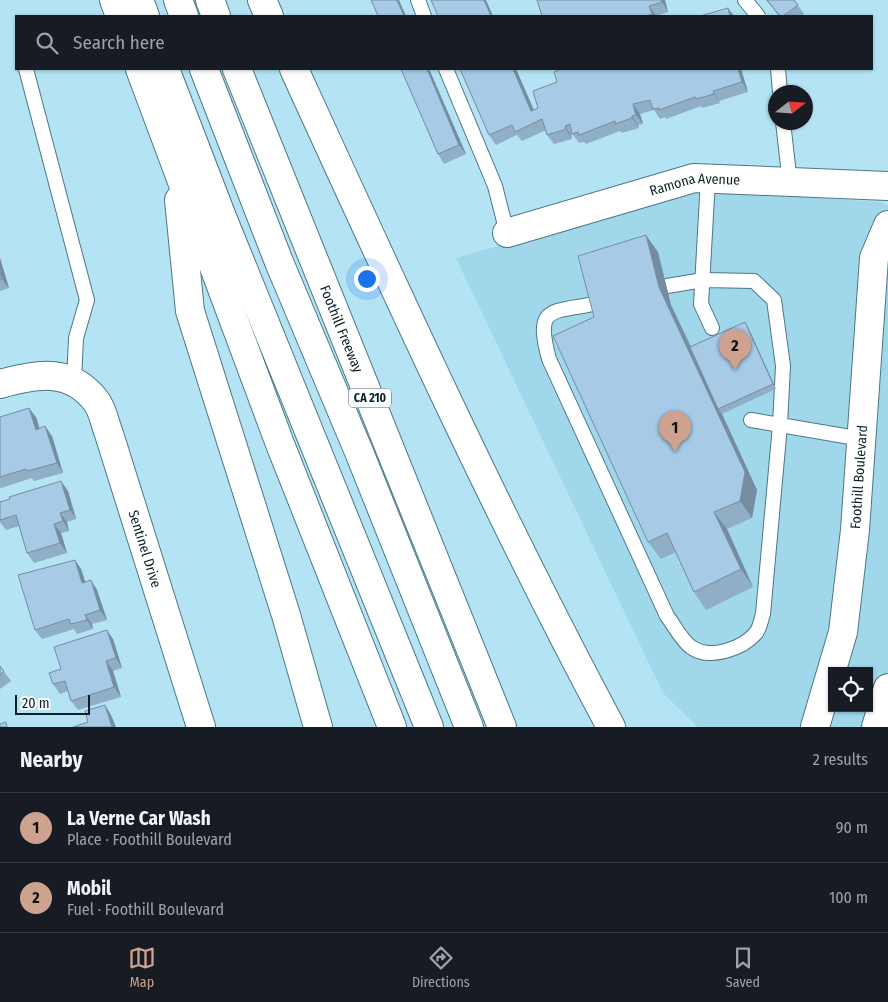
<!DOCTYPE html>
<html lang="en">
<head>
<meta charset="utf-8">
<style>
	body { margin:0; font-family:"Fira Sans Condensed",sans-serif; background:#242831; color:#f1f3f6 }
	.controls { position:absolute; right:15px; bottom:15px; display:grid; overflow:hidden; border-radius:0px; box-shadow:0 1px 4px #0004 }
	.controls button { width:45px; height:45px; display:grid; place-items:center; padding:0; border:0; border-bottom:1px solid #363941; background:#171b24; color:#f1f3f6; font:25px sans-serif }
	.compass { position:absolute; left:768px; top:85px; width:45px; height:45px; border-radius:50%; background:#171b24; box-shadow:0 1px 4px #0004; rotate:73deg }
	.scale { position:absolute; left:15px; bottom:12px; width:75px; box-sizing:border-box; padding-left:5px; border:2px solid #0d2026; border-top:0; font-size:14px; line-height:18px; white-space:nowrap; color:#0d2026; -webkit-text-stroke:4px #f8fcfe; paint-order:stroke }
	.you { position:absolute; left:366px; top:278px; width:18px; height:18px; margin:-12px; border:4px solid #fff; border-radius:50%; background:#1a73e8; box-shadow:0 0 0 8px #1a73e833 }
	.badge { display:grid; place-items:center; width:32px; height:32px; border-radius:50%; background:#cea28e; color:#111; font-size:16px; font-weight:700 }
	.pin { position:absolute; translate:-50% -41px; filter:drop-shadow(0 1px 2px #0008) }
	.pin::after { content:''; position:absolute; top:26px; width:18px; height:15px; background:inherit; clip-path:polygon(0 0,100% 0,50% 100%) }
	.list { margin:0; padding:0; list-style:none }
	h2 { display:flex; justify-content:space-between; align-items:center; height:65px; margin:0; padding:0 20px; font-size:21px }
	h2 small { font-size:16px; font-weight:400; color:#9ea1a6 }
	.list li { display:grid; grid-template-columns:32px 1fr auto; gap:15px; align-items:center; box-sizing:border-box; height:70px; padding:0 20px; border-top:1px solid #363941 }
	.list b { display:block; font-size:19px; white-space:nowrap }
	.list p { margin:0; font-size:16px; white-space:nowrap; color:#9ea1a6 }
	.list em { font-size:16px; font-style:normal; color:#9ea1a6 }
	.icon { flex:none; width:28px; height:28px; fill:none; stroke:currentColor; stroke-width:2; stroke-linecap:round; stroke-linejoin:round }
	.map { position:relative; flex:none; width:888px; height:727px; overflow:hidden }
	.search { position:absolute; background:#171b24; box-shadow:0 1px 4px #0004; left:15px; right:15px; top:15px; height:55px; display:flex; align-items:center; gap:12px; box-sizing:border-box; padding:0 18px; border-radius:0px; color:#9ea1a6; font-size:19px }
	.sheet { height:205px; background:#171b24 }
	nav { display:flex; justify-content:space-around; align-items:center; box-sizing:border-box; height:70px; border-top:1px solid #363941; background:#171b24; font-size:14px; color:#9ea1a6 }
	nav a { display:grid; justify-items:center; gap:2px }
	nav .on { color:#cea28e }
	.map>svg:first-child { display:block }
</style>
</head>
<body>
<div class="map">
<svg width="888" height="727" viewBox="0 0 888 727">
	<rect width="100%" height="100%" fill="#b4e3f4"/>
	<path fill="#a0d7eb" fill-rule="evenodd" d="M698,190L880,202L888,206V727H698L663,693L456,258ZM832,671H869V708H832Z"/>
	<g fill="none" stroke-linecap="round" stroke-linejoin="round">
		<defs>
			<g id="service">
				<polyline points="418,0 424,16"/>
				<polyline points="745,0 758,16"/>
				<polyline points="26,69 87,300 76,338 74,381"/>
				<polyline points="446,69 495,186 507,233"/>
				<polyline points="778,69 780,92"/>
				<polyline points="783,122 790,183"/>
				<polyline points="708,179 701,304 712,328"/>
				<path d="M599,303C552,313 534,304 549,359L667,616C674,625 682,641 691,647C710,661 743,648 756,633C760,628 761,620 763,614L780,425L783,366L774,300L754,281L703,280L667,286"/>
				<polyline points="751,420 862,439"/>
			</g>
			<g id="minor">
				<path id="s1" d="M507,233L694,178L888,186"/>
				<path id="s2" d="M0,384C36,374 70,367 96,401C103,410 105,424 109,434L201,727"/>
			</g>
			<g id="primary">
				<path id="s3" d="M815,727L843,632L855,530L874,258L888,225"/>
				<polyline points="876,727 888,688"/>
			</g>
			<g id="motorway">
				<polyline points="114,0 120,16"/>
				<polyline points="139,0 145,16"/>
				<polyline points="178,0 184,16"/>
				<polyline points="210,0 216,16"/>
				<polyline points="262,0 269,16"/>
				<polyline points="140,69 280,444 392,727"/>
				<polyline points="165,69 222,217 429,727"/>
				<polyline points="204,69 279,262 359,452 469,727"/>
				<path id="s4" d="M237,69L502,727"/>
				<path d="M294,69C395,290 496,512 611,727"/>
				<polyline points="179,200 190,311 286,615 318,727"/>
			</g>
		</defs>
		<use href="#service" stroke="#4b7786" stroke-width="16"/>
		<use href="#minor" stroke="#4b7786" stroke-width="30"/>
		<use href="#primary" stroke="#4b7786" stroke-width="30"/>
		<use href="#motorway" stroke="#4b7786" stroke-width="30"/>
		<use href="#service" stroke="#fff" stroke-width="14"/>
		<use href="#minor" stroke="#fff" stroke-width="28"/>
		<use href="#primary" stroke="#fff" stroke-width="28"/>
		<use href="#motorway" stroke="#fff" stroke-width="28"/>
	</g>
	<g fill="#90aec6">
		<polygon points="537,0 665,0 668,12 656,16 542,16"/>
		<polygon points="766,0 794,0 804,14 802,16 779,16"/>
		<polygon points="401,69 429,69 466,154 444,164 438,154"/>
		<polygon points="516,69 534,110 741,69 748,92 719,101 720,103 702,108 701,106 666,119 665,117 660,119 654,110 640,114 643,124 638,125 639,128 622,133 620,131 586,144 584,142 579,143 573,135 571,135 572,139 554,144 547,135 546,130 522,141 517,135 496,145 489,135"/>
		<polygon points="658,252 671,305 691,346 748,327 776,389 722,414 757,490 752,518 727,529 753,587 706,610 694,592 676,552 661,559 648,542 594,317"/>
		<polygon points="0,258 9,288 0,291"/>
		<polygon points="0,417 36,417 39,428 52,436 63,473 34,481 32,478 1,488 0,487"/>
		<polygon points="68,491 76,519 67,522 69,531 61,533 67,553 34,563 27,553 19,526 6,530 0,522 0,502"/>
		<polygon points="75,560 81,569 85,582 97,590 107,620 92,624 93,629 77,634 74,629 42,639 35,630"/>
		<polygon points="113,639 122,668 113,671 121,697 78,710 71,701 68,691 60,694 53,684 61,669"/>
		<polygon points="0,666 11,681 0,689"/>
	</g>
	<g fill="#758da1">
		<polygon points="397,0 399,0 406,16 404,16"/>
		<polygon points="484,0 486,0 493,16 491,16"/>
		<polygon points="661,0 665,0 668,12 662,2"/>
		<polygon points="649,6 656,16 653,16 652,14"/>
		<polygon points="728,8 734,16 730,16"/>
		<polygon points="427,69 429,69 466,154 459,145"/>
		<polygon points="513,69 516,69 538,120 531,111"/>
		<polygon points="738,69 741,69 748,92 742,82"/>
		<polygon points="713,91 719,101 720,103 714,94"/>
		<polygon points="633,104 640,114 643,124 636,115"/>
		<polygon points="632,116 638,125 639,128 632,118"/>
		<polygon points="565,126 571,135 572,139 566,129"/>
		<polygon points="646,235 658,252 671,305 719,408 718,409 722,414 757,490 752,518 740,501 659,287"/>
		<polygon points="0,258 9,288 2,279 0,271"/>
		<polygon points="745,322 748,327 776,389 773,384"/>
		<polygon points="29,408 36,417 43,439 36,430"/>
		<polygon points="45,426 52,436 63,473 57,463"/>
		<polygon points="61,481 68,491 76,519 70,510"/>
		<polygon points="714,512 727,529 753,587 741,569"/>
		<polygon points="60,513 67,522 69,531 63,521"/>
		<polygon points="54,524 61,533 67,553 60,543"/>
		<polygon points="75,560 81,569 89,593 82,583"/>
		<polygon points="91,580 97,590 107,620 100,610"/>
		<polygon points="85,615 92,624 93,629 87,620"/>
		<polygon points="107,630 113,639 122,668 116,658"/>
		<polygon points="106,661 113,671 121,697 114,687"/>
		<polygon points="105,705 111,715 116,727 112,727"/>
	</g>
	<g fill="#a7cae6" stroke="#758da1">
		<polygon points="371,0 397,0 404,16 378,16"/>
		<polygon points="431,0 484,0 491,16 438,16"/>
		<polygon points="537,0 661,0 662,2 649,6 652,14 646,16 542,16"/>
		<polygon points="767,0 794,0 798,5 783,16 780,16"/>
		<polygon points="728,8 730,16 700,16"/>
		<polygon points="401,69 427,69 459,145 438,154"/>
		<polygon points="460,69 513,69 531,111 538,108 533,91 557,82 554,72 559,70 558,69 738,69 742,82 713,91 714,94 696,99 695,97 659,110 659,108 653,109 650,100 633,104 636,115 632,116 632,118 615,124 615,121 579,135 578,132 572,134 570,124 565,126 566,129 547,135 542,119 515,132 512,125 489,135"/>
		<polygon points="646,235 659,287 745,472 740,501 714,512 741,569 694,592 667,533 648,542 553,336 594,317 578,256"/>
		<polygon points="0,271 2,279 0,280"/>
		<polygon points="745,322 773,384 718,409 690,347"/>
		<polygon points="29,408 36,430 45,426 57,463 27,471 26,469 0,477 0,417"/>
		<polygon points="61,481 70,510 60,513 63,521 54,524 60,543 27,553 16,515 0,520 0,502 10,499 9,497"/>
		<polygon points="75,560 82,583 91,580 100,610 85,615 87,620 71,624 69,619 35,630 18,575"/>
		<polygon points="107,630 116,658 106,661 114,687 71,701 65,681 53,684 49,673 61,669 54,647"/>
		<polygon points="0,666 4,671 0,675"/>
		<polygon points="105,705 112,727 73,727 88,722 85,711"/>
		<polygon points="6,722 7,727 0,727 0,724"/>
	</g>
	<g text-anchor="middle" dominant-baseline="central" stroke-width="4.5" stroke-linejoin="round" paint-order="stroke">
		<rect fill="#f8fcfe" stroke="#546267" stroke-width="1" x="349" y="388.5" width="42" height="19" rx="4"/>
		<g font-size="12" font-weight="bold" fill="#0d2026">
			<text x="370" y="398">CA 210</text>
		</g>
		<g font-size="14" fill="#0d2026" stroke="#f8fcfe">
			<text stroke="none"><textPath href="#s1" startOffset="195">Ramona Avenue</textPath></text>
			<text stroke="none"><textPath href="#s4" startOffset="280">Foothill Freeway</textPath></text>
			<text stroke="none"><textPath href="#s3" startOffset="255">Foothill Boulevard</textPath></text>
			<text stroke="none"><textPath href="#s2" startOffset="261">Sentinel Drive</textPath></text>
		</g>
	</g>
</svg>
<div class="controls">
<button><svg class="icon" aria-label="locate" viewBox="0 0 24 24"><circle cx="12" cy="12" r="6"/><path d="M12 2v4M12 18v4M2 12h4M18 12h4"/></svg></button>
</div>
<svg class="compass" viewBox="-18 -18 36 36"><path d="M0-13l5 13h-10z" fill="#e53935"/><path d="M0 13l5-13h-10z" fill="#9ea1a6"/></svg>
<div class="scale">20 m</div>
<div class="you"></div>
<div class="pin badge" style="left:675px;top:452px">1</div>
<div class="pin badge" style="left:735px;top:370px">2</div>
<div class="search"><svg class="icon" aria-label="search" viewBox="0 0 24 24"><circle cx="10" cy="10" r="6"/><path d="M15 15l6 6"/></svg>Search here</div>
</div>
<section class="sheet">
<h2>Nearby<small>2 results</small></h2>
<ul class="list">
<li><span class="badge">1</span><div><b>La Verne Car Wash</b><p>Place · Foothill Boulevard</p></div><em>90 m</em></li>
<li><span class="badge">2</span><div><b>Mobil</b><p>Fuel · Foothill Boulevard</p></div><em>100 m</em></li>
</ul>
</section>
<nav>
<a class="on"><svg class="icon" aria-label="map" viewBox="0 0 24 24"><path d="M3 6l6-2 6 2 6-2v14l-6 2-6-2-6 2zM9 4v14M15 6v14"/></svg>Map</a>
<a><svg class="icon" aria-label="directions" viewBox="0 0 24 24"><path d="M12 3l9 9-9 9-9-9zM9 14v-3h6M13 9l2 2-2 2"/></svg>Directions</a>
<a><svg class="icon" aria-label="saved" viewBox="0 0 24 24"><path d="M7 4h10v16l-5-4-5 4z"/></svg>Saved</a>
</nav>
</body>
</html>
